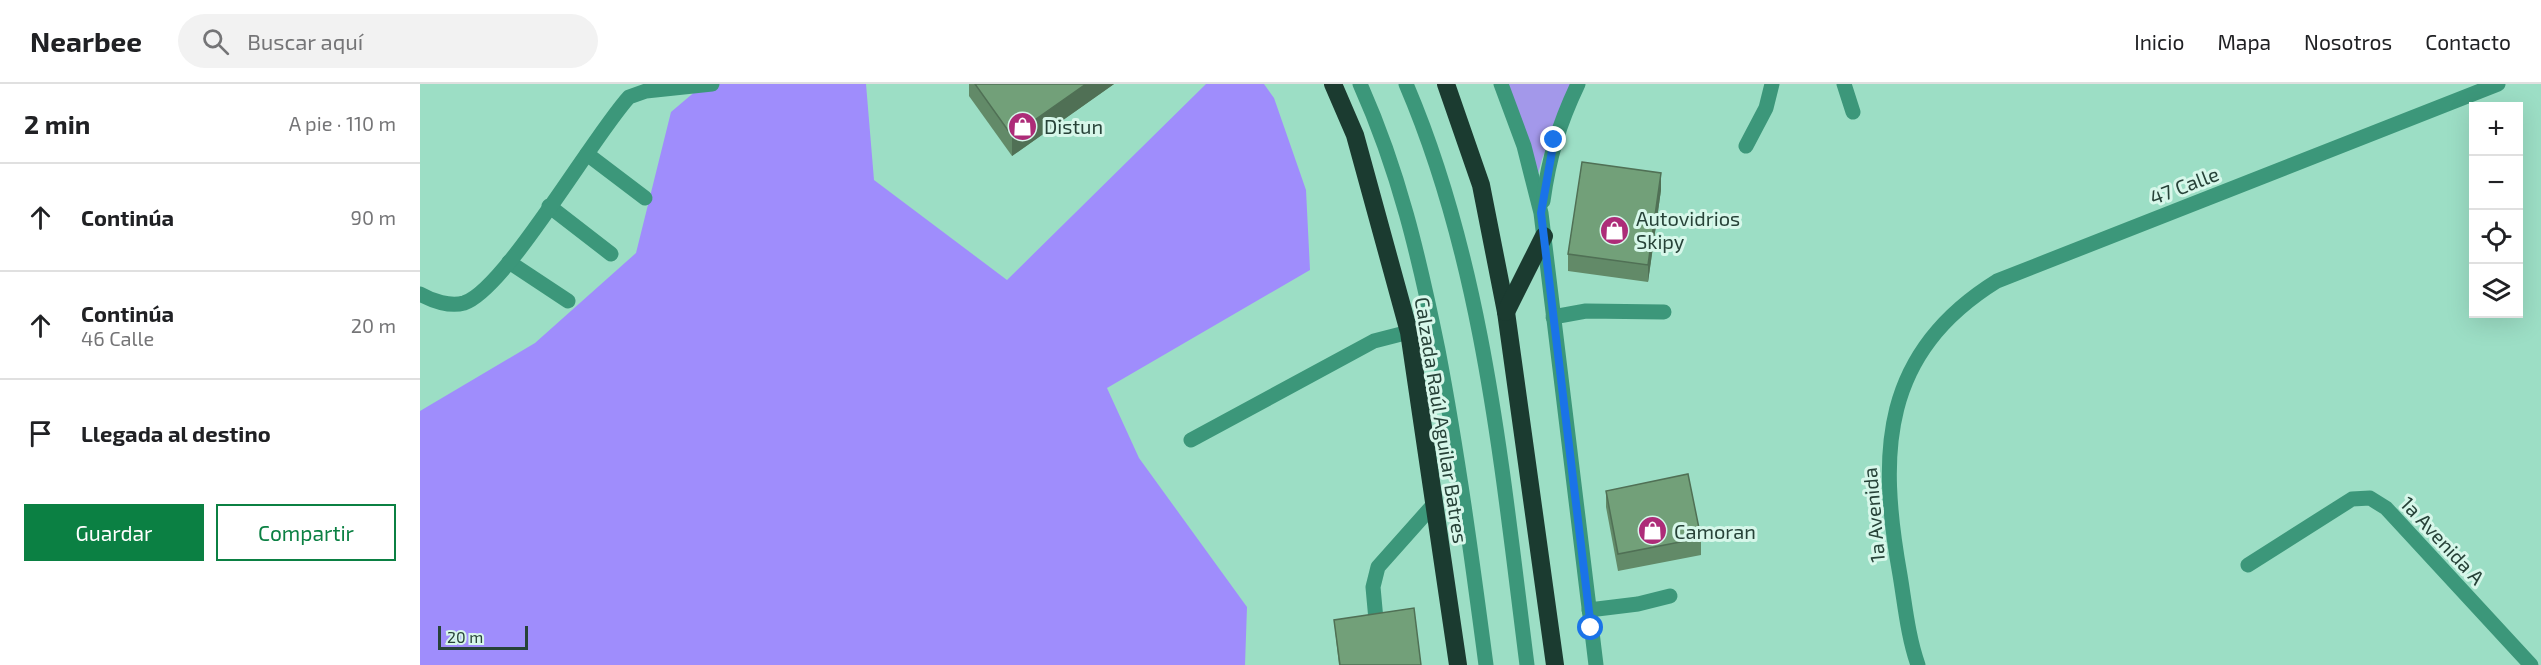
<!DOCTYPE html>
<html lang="es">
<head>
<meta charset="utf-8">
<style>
	body { margin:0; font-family:"Exo 2",sans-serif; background:#f2f2f2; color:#202124 }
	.controls { position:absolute; right:18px; top:18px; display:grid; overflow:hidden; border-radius:0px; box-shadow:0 6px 24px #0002 }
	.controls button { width:54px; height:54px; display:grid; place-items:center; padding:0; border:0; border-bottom:2px solid #e0e0e0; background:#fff; color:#202124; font:30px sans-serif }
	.scale { position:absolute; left:18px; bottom:15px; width:90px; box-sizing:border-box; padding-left:6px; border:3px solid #274238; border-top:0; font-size:16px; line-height:21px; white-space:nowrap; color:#274238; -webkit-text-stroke:4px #d7f7ea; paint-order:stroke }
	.stop { position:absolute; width:18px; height:18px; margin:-14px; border:4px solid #1a73e8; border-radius:50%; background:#fff }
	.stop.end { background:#1a73e8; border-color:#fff; box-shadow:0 2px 6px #0008 }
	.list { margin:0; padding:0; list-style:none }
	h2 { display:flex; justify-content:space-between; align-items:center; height:78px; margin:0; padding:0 24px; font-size:26px }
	h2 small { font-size:20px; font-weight:400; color:#757577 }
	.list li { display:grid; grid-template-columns:39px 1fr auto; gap:18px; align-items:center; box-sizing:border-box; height:108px; padding:0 24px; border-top:2px solid #e0e0e0 }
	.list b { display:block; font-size:22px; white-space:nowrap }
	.list p { margin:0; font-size:20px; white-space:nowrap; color:#757577 }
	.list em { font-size:20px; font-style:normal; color:#757577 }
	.actions { display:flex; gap:12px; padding:18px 24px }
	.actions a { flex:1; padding:14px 0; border:2px solid #0b8043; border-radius:0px; text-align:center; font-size:21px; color:#0b8043 }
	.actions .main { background:#0b8043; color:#fff }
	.icon { flex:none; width:33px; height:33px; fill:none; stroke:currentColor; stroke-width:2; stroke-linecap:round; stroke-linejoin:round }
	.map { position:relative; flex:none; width:2121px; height:581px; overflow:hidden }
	header { display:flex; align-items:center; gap:36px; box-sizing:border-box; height:84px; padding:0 30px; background:#fff; border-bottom:2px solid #e0e0e0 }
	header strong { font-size:28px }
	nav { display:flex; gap:33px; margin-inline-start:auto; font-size:21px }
	.search { width:420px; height:54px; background:#f2f2f2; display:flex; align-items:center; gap:15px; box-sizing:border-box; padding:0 21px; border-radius:33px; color:#757577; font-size:22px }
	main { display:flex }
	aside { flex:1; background:#fff }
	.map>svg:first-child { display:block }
</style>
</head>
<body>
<header>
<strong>Nearbee</strong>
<div class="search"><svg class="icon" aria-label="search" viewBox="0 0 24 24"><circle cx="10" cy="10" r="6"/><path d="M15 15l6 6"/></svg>Buscar aquí</div>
<nav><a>Inicio</a><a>Mapa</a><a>Nosotros</a><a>Contacto</a></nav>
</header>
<main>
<aside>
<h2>2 min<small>A pie · 110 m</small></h2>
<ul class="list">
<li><svg class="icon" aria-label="ahead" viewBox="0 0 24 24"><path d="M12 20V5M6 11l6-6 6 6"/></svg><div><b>Continúa</b></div><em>90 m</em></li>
<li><svg class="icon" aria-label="ahead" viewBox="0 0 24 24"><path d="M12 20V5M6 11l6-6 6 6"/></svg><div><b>Continúa</b><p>46 Calle</p></div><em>20 m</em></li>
<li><svg class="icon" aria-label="arrive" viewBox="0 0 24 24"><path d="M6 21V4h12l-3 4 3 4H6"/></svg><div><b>Llegada al destino</b></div></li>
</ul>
<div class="actions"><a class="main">Guardar</a><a>Compartir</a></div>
</aside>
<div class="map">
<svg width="2121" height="581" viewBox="0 0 2121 581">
	<rect width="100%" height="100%" fill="#9cdec5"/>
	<polygon fill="#a398ea" points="1085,0 1153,0 1122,75 1115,101"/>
	<polygon fill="#9f8dfc" points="284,0 446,0 454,96 587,196 786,0 844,0 854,14 886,106 890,186 687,304 719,374 827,523 825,581 0,581 0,327 115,259 216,169 251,28"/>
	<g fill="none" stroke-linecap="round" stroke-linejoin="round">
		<g stroke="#3c977a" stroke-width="15">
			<path d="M940,0C979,87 999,173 1018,266C1038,371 1052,475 1066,581"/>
			<path d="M986,0C1064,182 1082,386 1107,581"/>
			<polyline points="1081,0 1104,62 1121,129 1176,581"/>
			<polyline points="1424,0 1433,28"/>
			<polyline points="1326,62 1346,24 1352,0"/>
			<polyline points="167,70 225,114"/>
			<path d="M1123,117C1129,73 1139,40 1158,0"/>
			<polyline points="129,122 191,170"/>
			<polyline points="89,178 148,217"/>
			<path d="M0,210C12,217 30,223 44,219C85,206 173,52 209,13L226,7L292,0"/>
			<polyline points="1133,233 1166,227 1244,228"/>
			<polyline points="771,356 954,257 989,248"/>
			<polyline points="1828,481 1932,415 1950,414 1966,424 2111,581"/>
			<polyline points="1169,526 1218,520 1250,512"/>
			<polyline points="956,536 953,503 958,483 1015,419"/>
			<path d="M1498,581C1488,553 1485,521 1480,491C1458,368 1461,269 1577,197L2078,0"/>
		</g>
		<g stroke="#1b3b30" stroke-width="18">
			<polyline points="913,0 935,51 989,248 1038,581"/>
			<polyline points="1026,0 1061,101 1086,228 1135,581"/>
			<polyline points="1086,228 1124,152"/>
		</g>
	</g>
	<g fill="#628a68">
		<polygon points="549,0 694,0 592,72 549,12"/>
		<polygon points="1241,106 1228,198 1148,187 1148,170"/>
		<polygon points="1186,407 1281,454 1281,471 1198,487 1186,423"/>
		<polygon points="914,536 1001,581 919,581"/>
	</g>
	<g fill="#507055">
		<polygon points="666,0 694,0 592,72 592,52"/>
		<polygon points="1241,89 1241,106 1228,198 1228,181"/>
	</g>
	<g fill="#72a079" stroke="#507055" stroke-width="1.5">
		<polygon points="555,0 666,0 592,52"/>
		<polygon points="1162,78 1241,89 1228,181 1148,170"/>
		<polygon points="1268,390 1281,454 1198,470 1186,407"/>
		<polygon points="994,524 1001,581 920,581 914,536"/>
	</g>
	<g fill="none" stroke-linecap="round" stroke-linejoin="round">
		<polyline stroke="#1a73e8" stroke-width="8" points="1134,56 1121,129 1171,544"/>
	</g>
	<defs>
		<symbol id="shop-disc" viewBox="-11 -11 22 22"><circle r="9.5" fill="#ad2c78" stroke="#d7f7ea"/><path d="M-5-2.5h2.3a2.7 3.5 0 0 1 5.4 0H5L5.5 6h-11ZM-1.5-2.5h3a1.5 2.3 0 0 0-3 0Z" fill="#fff"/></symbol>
	</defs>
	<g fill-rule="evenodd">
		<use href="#shop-disc" x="586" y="26" width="33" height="33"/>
		<use href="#shop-disc" x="1178" y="130" width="33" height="33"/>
		<use href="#shop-disc" x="1216" y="430" width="33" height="33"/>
	</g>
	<g text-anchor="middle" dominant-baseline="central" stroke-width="6" stroke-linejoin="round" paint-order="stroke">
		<g font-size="20" fill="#274238" stroke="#d7f7ea" text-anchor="start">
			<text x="624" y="42">Distun</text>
			<text x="1216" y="134">Autovidrios<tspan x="1216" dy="23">Skipy</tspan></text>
			<text x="1254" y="447">Camoran</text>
		</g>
		<g font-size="20" fill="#274238" stroke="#d7f7ea">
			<text transform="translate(1764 101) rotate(-21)">47 Calle</text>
			<text transform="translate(1022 336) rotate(81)">Calzada Raúl Aguilar Batres</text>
			<text transform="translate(1453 431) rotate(-95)">1a Avenida</text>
			<text transform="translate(2023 456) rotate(47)">1a Avenida A</text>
		</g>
	</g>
</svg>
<div class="controls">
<button>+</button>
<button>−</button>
<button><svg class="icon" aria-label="locate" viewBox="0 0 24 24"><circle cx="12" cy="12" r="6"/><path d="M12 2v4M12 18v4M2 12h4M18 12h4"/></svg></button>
<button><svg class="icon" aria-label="layers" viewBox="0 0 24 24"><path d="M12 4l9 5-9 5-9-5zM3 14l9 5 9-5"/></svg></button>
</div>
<div class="scale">20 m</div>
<div class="stop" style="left:1171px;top:544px"></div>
<div class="stop end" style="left:1134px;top:56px"></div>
</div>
</main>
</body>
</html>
